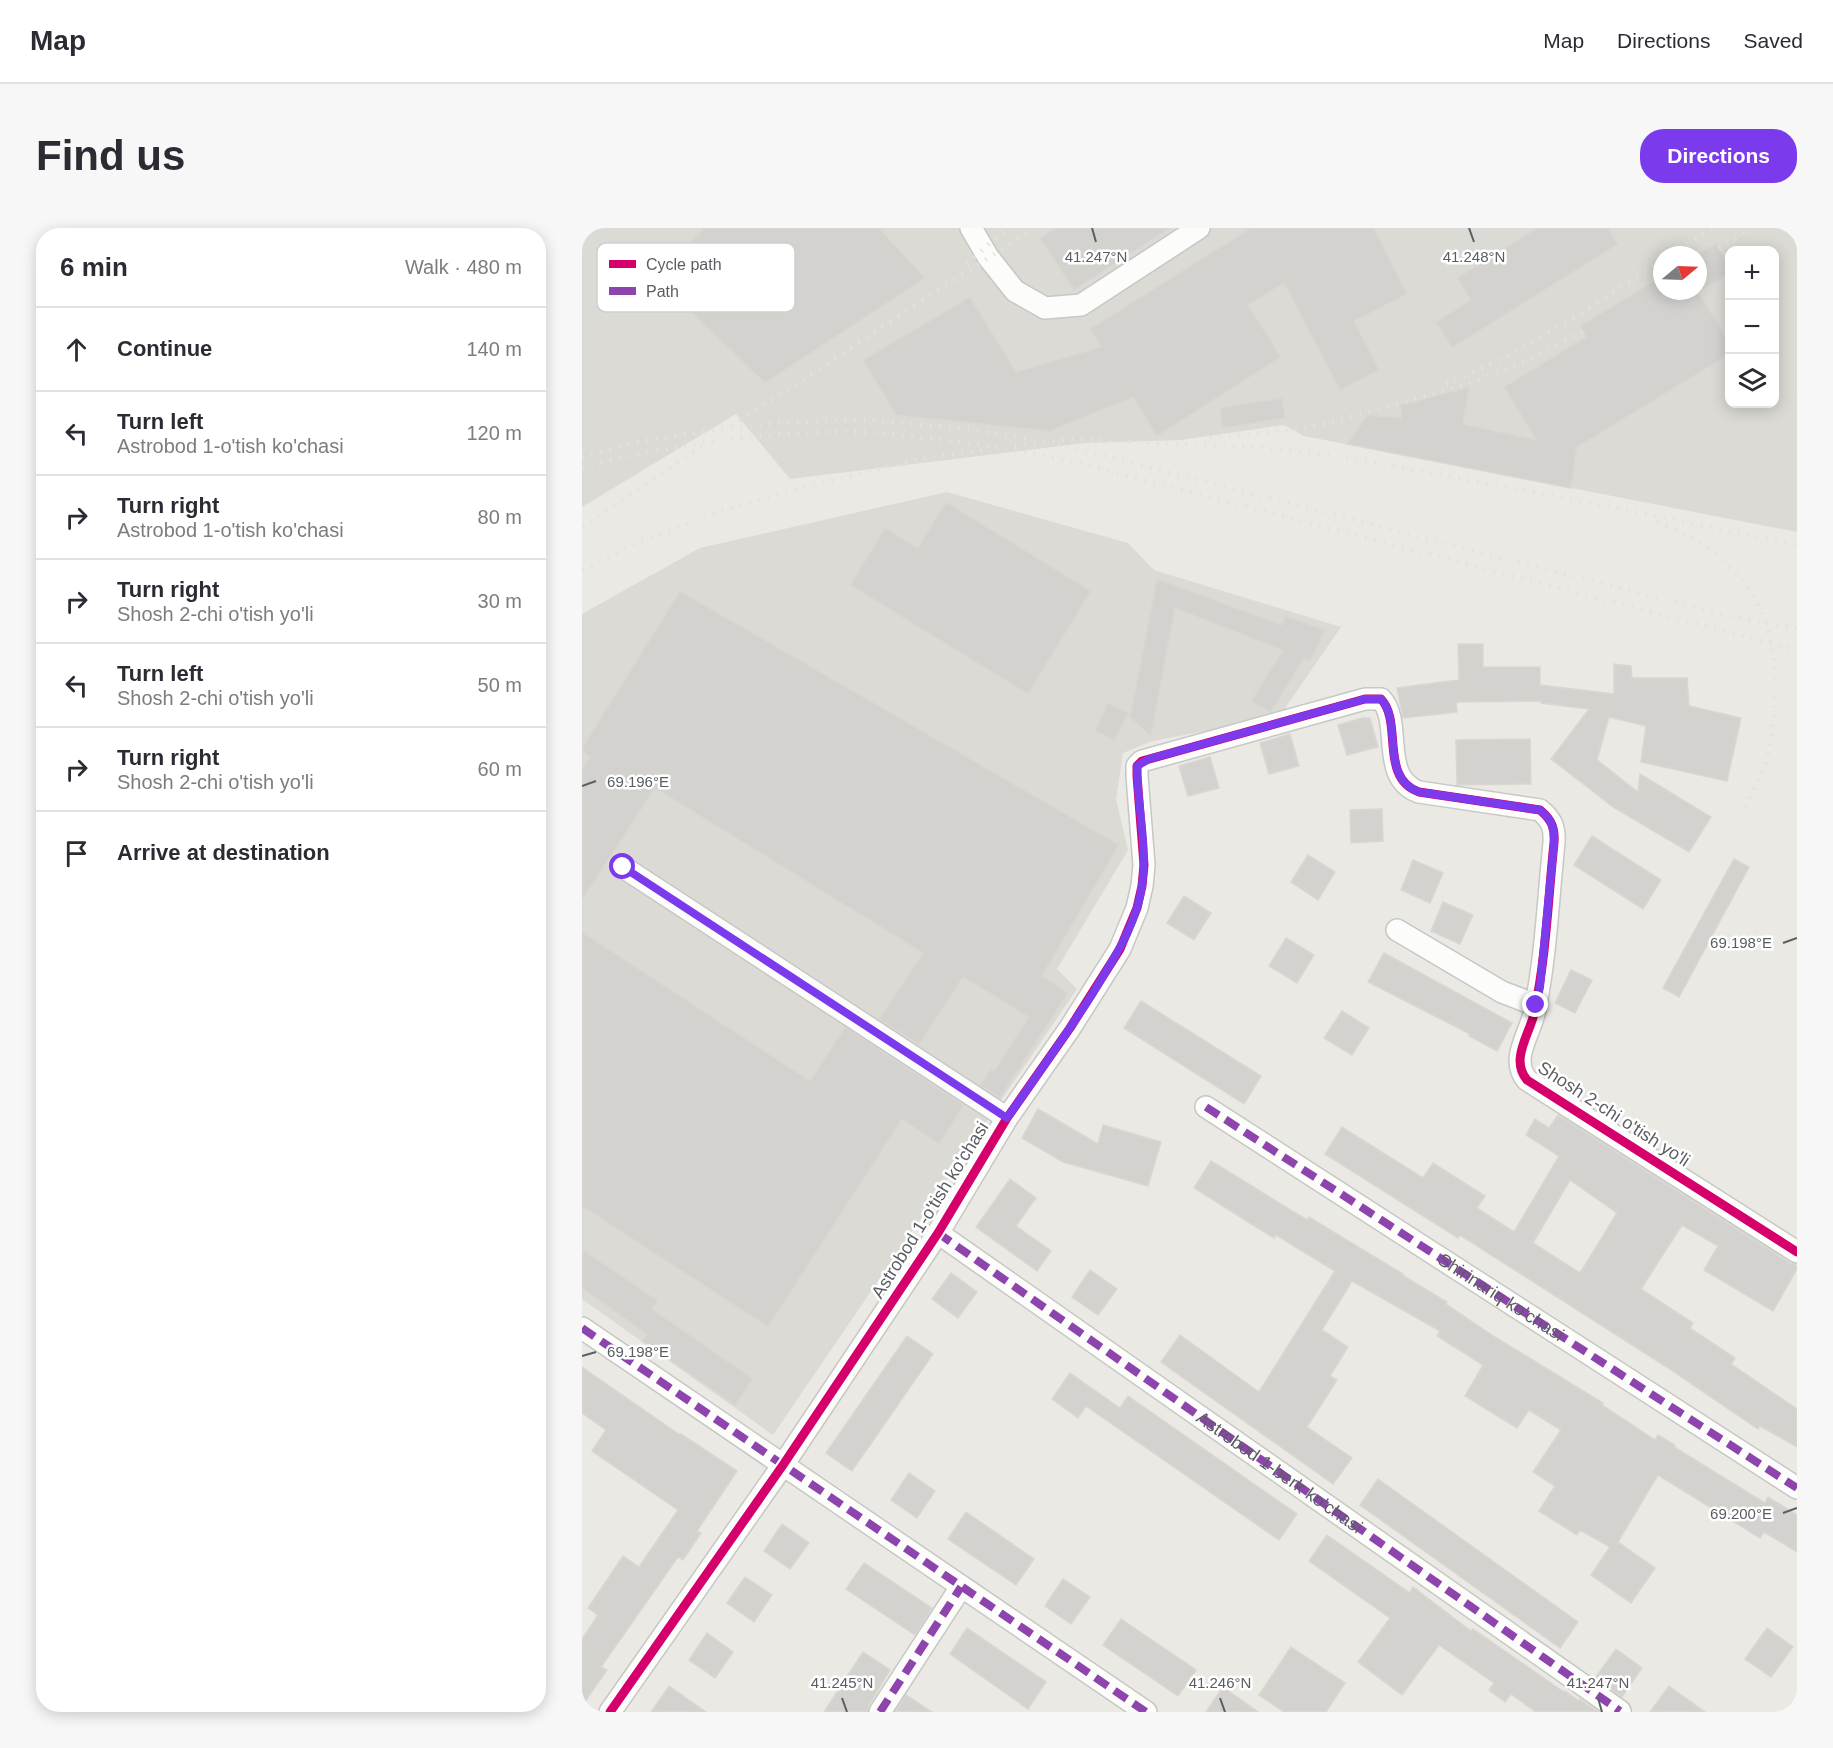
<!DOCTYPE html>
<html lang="en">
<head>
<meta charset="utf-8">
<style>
	body { margin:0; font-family:Arial,sans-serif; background:#f7f7f7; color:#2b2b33 }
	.controls { position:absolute; right:18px; top:18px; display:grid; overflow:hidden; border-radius:12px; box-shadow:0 3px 15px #0003 }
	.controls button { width:54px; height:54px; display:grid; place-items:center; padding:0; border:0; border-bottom:2px solid #e1e1e2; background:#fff; color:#2b2b33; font:30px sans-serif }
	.compass { position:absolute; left:1071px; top:18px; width:54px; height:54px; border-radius:50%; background:#fff; box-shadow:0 3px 15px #0003; rotate:71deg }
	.stop { position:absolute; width:18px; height:18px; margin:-14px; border:4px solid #7c3aed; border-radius:50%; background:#fff }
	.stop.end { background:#7c3aed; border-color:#fff; box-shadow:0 2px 6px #0008 }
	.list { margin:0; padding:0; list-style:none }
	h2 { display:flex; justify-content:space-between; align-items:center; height:78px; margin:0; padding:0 24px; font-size:26px }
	h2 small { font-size:20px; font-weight:400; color:#7c7c81 }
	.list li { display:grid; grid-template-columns:39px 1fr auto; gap:18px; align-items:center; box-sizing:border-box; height:84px; padding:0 24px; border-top:2px solid #e1e1e2 }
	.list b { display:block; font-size:22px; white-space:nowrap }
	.list p { margin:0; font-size:20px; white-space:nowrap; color:#7c7c81 }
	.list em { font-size:20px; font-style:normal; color:#7c7c81 }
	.icon { flex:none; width:33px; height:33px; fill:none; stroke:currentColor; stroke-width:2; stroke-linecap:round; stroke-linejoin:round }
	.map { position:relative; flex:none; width:1215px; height:1484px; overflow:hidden; border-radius:24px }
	header { display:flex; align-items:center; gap:36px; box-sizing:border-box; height:84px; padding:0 30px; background:#fff; border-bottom:2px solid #e1e1e2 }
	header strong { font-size:28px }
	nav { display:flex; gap:33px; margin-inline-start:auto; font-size:21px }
	.intro { display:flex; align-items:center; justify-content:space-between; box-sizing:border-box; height:144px; padding:0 36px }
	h1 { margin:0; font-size:42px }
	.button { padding:15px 27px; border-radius:24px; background:#7c3aed; color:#fff; font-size:21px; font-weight:700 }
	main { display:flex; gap:36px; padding:0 36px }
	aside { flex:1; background:#fff; border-radius:24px; box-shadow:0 3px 15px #0003 }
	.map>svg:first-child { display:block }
</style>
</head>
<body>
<header>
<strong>Map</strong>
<nav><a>Map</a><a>Directions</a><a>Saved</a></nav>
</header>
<div class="intro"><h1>Find us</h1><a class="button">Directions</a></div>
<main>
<aside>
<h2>6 min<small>Walk · 480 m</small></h2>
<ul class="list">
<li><svg class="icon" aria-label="ahead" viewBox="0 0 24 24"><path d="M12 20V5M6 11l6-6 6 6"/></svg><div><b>Continue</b></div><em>140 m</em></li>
<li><svg class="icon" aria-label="left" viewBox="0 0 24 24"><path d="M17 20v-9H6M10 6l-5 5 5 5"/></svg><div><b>Turn left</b><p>Astrobod 1-o'tish ko'chasi</p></div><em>120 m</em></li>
<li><svg class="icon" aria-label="right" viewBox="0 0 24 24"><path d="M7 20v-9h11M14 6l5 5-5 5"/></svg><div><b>Turn right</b><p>Astrobod 1-o'tish ko'chasi</p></div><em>80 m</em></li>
<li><svg class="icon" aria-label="right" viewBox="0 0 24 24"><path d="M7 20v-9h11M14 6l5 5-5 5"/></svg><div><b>Turn right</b><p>Shosh 2-chi o'tish yo'li</p></div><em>30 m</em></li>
<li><svg class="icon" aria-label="left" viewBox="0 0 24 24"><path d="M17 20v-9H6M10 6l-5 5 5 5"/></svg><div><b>Turn left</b><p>Shosh 2-chi o'tish yo'li</p></div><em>50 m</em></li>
<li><svg class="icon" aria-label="right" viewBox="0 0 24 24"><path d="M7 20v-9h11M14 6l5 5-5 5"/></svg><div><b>Turn right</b><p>Shosh 2-chi o'tish yo'li</p></div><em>60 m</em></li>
<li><svg class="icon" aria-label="arrive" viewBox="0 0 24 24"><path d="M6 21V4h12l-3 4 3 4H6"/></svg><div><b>Arrive at destination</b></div></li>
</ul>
</aside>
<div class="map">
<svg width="1215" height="1484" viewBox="0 0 1215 1484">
	<rect width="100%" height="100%" fill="#eae9e4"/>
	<g fill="#dbdad5" fill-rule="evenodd">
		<path d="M0,0H1215V304L722,208L702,197L598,212L503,215L208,251L154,186L0,279ZM1148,22H1192V176H1148ZM1080,27H1116V63H1080Z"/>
		<polygon points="365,264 546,315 572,342 759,399 697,489 571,513 541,525 534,571 546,622 475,741 495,761 191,1207 0,1071 0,386 118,320"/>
	</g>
	<g fill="#d4d2cf" stroke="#dad7d3" stroke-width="1.5" fill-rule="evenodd">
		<polygon points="123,0 297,0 343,50 183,155 113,88 74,45"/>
		<polygon points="474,0 588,0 492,62 458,10"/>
		<polygon points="669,0 792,0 825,66 772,93 797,142 758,162 702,55 666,77 699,129 575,208 551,169 468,203 314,187 281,132 388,69 434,144 519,119 508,101"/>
		<polygon points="955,0 1026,0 1036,16 870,120 854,94 889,72 875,50"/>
		<polygon points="1134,15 1148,39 1148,45 1116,64 1148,115 1148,126 995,219 989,260 765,216 786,187 819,190 819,177 887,159 881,196 954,212 922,159 1004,109 998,98 1080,48 1080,63 1116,64 1116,26"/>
		<polygon points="700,170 703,190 641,200 638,180"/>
		<polygon points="364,274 509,363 446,466 268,357 303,300 336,320"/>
		<polygon points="575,351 700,397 703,388 743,402 728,433 722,430 689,484 687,484 669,473 701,422 593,380 569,508 548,489"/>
		<polygon points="98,363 537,617 460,748 486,765 418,870 398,857 409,841 412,843 447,789 381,749 337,817 297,791 341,725 73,560 0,672 0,542 8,529 0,523 0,520"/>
		<polygon points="876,416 901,416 901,439 958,439 958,457 1032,466 1032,436 1049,438 1050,450 1105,450 1107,478 1159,490 1145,553 1059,534 1064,498 1027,489 1015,532 1056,564 1058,546 1129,589 1107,624 1031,579 969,531 1007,481 959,475 959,473 874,474 875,484 821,490 815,460 877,452"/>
		<polygon points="526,475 546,485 532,512 513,503"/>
		<polygon points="780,490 788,490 796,519 765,527 756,497"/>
		<polygon points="708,506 717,538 687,546 678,515"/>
		<polygon points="948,511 949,556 875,557 874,512"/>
		<polygon points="628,529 637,560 606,568 597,538"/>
		<polygon points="800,581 801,613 769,615 768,582"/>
		<polygon points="1010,608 1079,652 1061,681 992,637"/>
		<polygon points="726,627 753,644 736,672 709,654"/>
		<polygon points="1152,631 1167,639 1097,769 1081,760"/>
		<polygon points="831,632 861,645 848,675 819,662"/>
		<polygon points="602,668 629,685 612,712 585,695"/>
		<polygon points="861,674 891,687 878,716 849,703"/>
		<polygon points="0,704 228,853 263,799 382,877 357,916 320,891 186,1099 0,978"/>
		<polygon points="704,710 732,727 715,755 687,738"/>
		<polygon points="802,725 930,795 915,823 887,808 888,806 786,754"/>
		<polygon points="989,742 1010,752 993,785 973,775"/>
		<polygon points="559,773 679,848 662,876 542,800"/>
		<polygon points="760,783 787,800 770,827 742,810"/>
		<polygon points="456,881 516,916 521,897 579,914 566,958 481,934 440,910"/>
		<path d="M976,887L1208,1035L1215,1037V1041L1191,1083L1122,1042L1136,1018L1100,997L1059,1061L1111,1095L1108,1100L1153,1130L1149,1136L1215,1181V1219L1178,1198L1176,1201L1083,1138L878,1007L876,1010L743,926L760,899L841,950L851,935L903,968L895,980L932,1004L977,928L944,907L953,891L967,900ZM988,952L1035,985L998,1045L951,1015Z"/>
		<polygon points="629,933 725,992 727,989 821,1046 820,1047 865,1074 864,1076 913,1109 1021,1175 1020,1177 1073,1212 1076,1207 1093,1217 1092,1219 1183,1275 1186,1269 1215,1287 1215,1324 1182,1304 1178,1310 1076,1247 1036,1314 1073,1340 1049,1375 1009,1347 1028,1319 998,1302 995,1307 957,1283 973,1258 951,1244 979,1202 947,1182 935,1200 883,1168 901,1137 855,1108 858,1103 770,1053 740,1102 766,1119 748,1148 755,1152 725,1199 770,1230 751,1256 579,1134 598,1107 677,1164 753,1043 694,1007 692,1010 612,960"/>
		<polygon points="428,951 454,970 434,998 469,1023 455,1043 394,999"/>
		<polygon points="0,1021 76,1073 70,1081 171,1151 153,1177 60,1113 65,1106 0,1060"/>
		<polygon points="508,1042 535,1061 516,1087 490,1069"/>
		<polygon points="369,1045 395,1064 376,1090 350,1071"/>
		<polygon points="325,1108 351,1126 270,1243 244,1225"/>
		<polygon points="0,1139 98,1207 99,1206 155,1243 115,1303 119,1305 101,1332 96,1329 19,1439 25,1442 0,1478 0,1411 16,1387 6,1380 41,1328 57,1339 96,1282 10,1223 24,1202 0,1185"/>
		<polygon points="488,1145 538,1180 546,1168 715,1286 697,1312 504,1178 496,1190 470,1171"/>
		<polygon points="327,1245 353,1263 335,1290 309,1272"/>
		<polygon points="796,1251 996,1394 978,1420 778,1277"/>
		<polygon points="384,1284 452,1331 434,1357 366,1311"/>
		<polygon points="200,1296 227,1315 208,1341 182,1323"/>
		<polygon points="745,1307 828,1365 831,1359 889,1403 891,1401 982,1464 983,1463 997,1473 998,1471 1017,1484 954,1484 929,1466 923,1474 907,1462 912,1455 857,1417 820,1467 776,1434 808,1390 727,1333"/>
		<polygon points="282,1335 350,1380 333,1407 264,1361"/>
		<polygon points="163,1349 190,1367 172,1394 145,1375"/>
		<polygon points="481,1351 508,1369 489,1396 463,1378"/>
		<polygon points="539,1391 614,1442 596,1468 521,1417"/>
		<polygon points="385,1400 464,1454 446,1481 368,1426"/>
		<polygon points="1185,1400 1211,1419 1189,1449 1163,1431"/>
		<polygon points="125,1405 151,1424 133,1450 107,1432"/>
		<polygon points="709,1419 763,1455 744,1484 702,1484 677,1467"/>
		<polygon points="1034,1421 1060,1440 1040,1469 1013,1450"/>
		<polygon points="281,1424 308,1442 287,1477 285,1484 242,1484"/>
		<polygon points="87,1458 124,1484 69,1484"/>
		<polygon points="1087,1458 1123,1484 1068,1484"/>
		<polygon points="641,1459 676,1484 624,1484"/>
		<polygon points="324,1467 350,1484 313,1484"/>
	</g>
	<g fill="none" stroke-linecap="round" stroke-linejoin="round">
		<defs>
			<g id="minor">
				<polyline points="389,0 406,29 433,63 463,80 499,77 617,0"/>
				<polyline points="41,639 425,890"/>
				<polyline points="815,702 920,764 954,777"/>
				<polyline points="624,879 1215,1260"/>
				<polyline points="356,1005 1038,1483"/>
				<polyline points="0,1100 564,1484"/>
				<path d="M28,1484L201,1237L356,1005L425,890L488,800L538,721L555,680L560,658L562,637L555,548V538L560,533L783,471H799C821,494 797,550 837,564L958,582C970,592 973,600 972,615C966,672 964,730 952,786C947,807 928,832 945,852L1215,1024"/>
				<polyline points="298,1484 379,1359"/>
			</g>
		</defs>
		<use href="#minor" stroke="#c7c7c6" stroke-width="24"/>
		<use href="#minor" stroke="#fcfcfb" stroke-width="21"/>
		<g stroke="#e2e2e1" stroke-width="4.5" stroke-dasharray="1.5 8" stroke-linecap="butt">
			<polyline points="1137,21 1169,0"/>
			<polyline points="1089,27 1130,0"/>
			<polyline points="385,36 425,0"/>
			<path d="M864,155C942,126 1011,77 1080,33"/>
			<polyline points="149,198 452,0"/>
			<polyline points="628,210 723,201 890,155 946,132 1001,103"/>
			<polyline points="476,216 1151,389 1215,400"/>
			<polyline points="433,218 490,211 685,220 753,227 1045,282 1215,317"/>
			<polyline points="0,229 59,213 134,202 208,194 286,192 377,200 452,211"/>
			<path d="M0,239C94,216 188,202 285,204C302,204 319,207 335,209C387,214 438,223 489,233L1215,422"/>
			<path d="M1075,294C1160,327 1200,386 1193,478C1191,498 1189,518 1183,537C1178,552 1168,568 1161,582"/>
			<polyline points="0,298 121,217"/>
			<polyline points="0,342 57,314 139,283 224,259 346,229 406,222"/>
		</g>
		<g stroke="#8e44ad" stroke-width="8" stroke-dasharray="15 8" stroke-linecap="butt">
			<path id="s1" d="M624,879L1215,1260"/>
			<path id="s2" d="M356,1005L1038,1483"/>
			<polyline points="0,1100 564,1484"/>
			<polyline points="298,1484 379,1359"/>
		</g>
		<defs>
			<path id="cycleway" d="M28,1484L201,1237L356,1005L425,890L488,800L538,721L555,680L560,658L562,637L555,548V538L560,533L783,471H799C821,494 797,550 837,564L958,582C970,592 973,600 972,615C966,672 964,730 952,786C947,807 928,832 945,852L1215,1024"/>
		</defs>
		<use href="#cycleway" stroke="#fff" stroke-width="13"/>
		<use href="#cycleway" stroke="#d6006c" stroke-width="9"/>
	</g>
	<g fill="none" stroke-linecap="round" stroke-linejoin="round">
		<path stroke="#7c3aed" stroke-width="8" d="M41,639L425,890C454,849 484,807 511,765C531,731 555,697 560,657C566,618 555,577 555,538L567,531L783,471H799C821,494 797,549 837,564L958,582C970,592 973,600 972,615L958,759L954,777"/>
	</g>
	<path fill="none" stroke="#5a5e63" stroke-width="2" d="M510,0L514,14M887,0L892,14M0,558L14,553M1201,715L1215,710M0,1128L14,1124M1201,1285L1215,1280M260,1470L265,1484M638,1470L643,1484M1016,1470L1020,1484"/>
	<g text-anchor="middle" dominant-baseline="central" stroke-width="5" stroke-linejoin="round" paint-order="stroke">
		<g font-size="18" fill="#5a5e63" stroke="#fff">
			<text transform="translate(1032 886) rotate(33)">Shosh 2-chi o'tish yo'li</text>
			<text transform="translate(348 982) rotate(-58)">Astrobod 1-o'tish ko'chasi</text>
			<text stroke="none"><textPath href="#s1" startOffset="351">Shirinariq ko'chasi</textPath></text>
			<text stroke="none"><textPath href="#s2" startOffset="417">Astrobod 1-berk ko'chasi</textPath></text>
		</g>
	</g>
	<rect x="15" y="15" width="198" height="69" rx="9" fill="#fff" stroke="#cecfd0" stroke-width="1.5"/>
	<rect x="27" y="32" width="27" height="8" fill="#d6006c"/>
	<rect x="27" y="59" width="27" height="8" fill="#8e44ad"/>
	<g font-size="16" fill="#5a5e63">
		<text x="64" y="42">Cycle path</text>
		<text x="64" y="69">Path</text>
	</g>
	<g font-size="15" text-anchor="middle" fill="#5a5e63" stroke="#fff" stroke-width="5" stroke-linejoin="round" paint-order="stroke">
		<text x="892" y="34">41.248°N</text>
		<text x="514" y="34">41.247°N</text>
		<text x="56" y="559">69.196°E</text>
		<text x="1159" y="720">69.198°E</text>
		<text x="56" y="1129">69.198°E</text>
		<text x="1159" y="1291">69.200°E</text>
		<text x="260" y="1460">41.245°N</text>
		<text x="638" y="1460">41.246°N</text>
		<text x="1016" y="1460">41.247°N</text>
	</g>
</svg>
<div class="controls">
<button>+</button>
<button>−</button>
<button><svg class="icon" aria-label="layers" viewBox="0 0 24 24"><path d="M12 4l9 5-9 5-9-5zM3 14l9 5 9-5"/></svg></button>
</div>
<svg class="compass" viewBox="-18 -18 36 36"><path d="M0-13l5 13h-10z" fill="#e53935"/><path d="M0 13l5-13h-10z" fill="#7c7c81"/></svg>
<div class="stop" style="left:41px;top:639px"></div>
<div class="stop end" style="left:954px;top:777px"></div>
</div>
</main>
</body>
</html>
